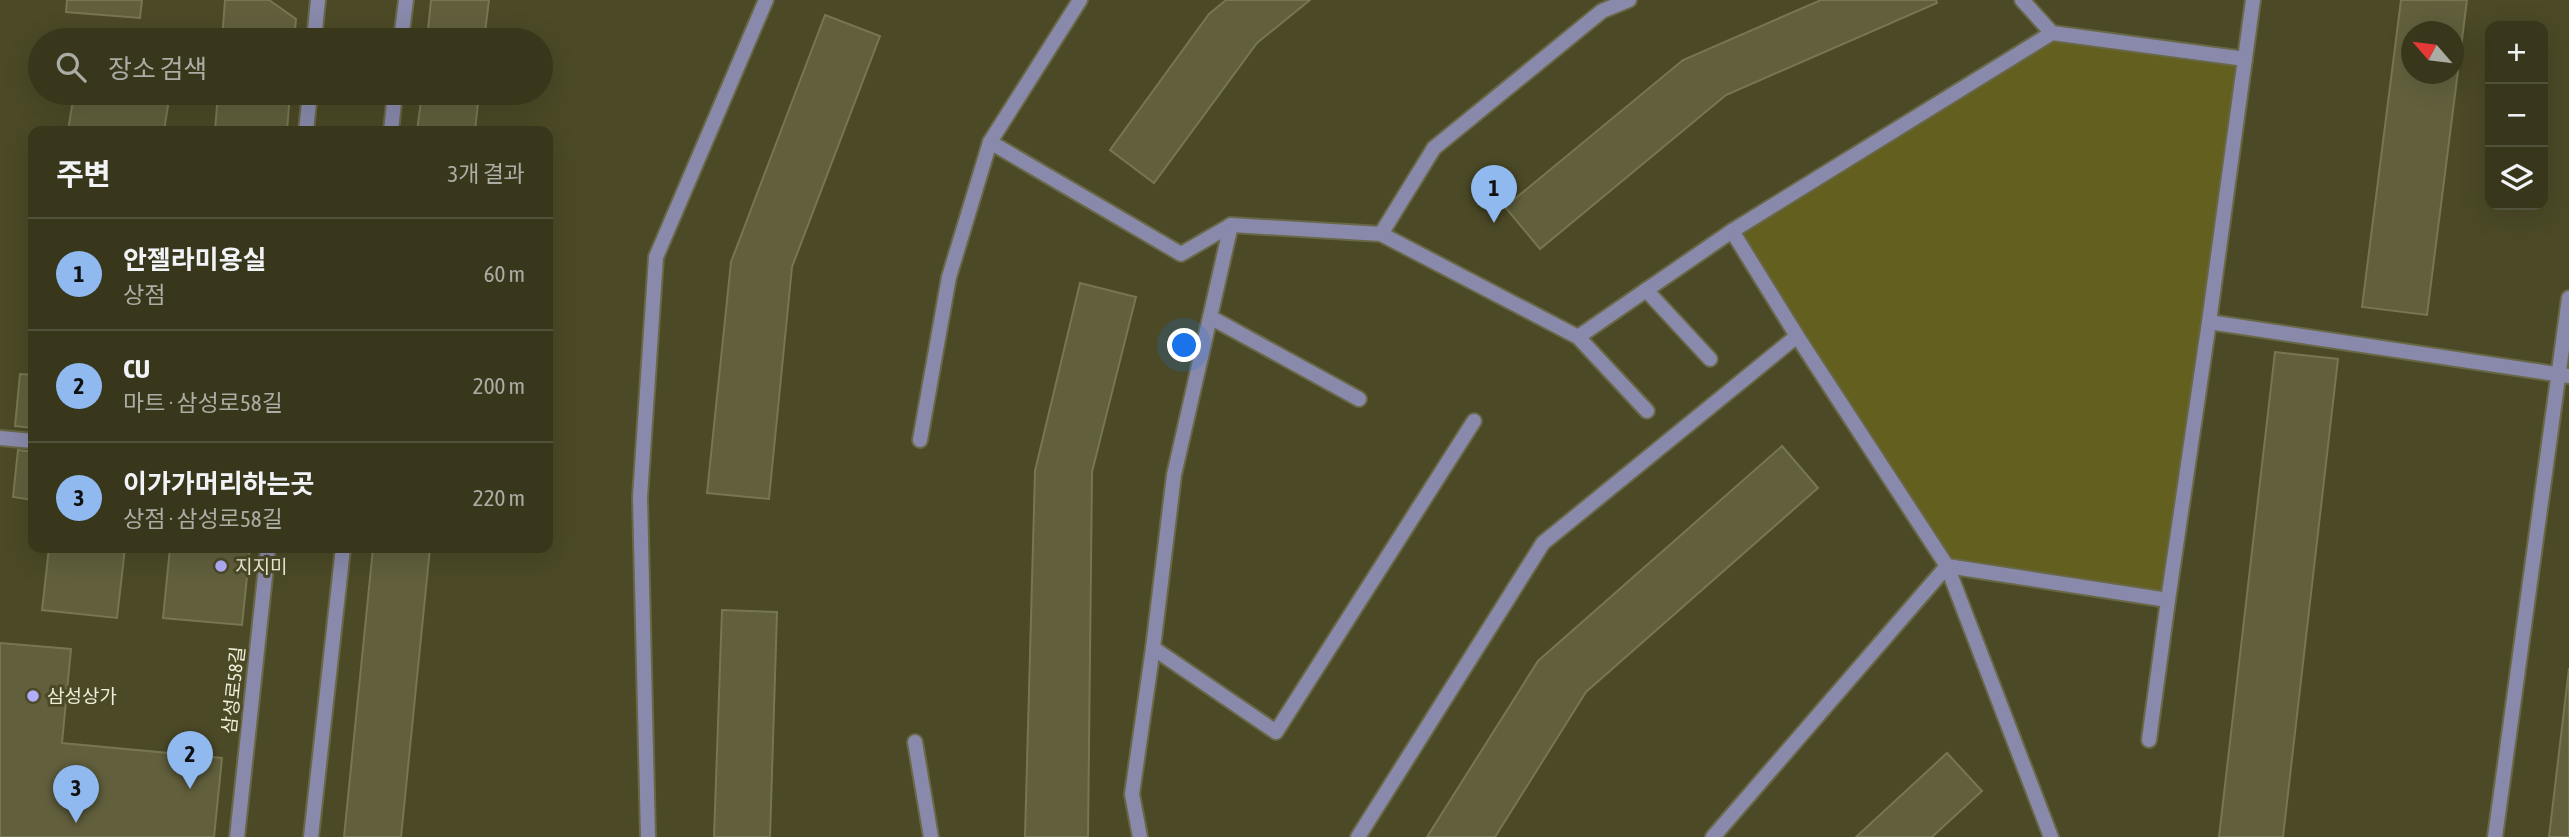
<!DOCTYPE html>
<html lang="ko">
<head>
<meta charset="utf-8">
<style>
	body { margin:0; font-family:"Asap Condensed","Noto Sans KR",sans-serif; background:#3f3f25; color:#f1f3f6 }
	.controls { position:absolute; right:21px; top:21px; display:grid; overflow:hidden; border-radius:14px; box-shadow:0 7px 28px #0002 }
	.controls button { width:63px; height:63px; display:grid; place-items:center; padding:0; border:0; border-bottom:2px solid #52513b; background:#38371c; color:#f1f3f6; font:35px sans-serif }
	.compass { position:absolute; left:2401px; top:21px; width:63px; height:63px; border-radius:50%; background:#38371c; box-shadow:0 7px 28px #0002; rotate:298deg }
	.you { position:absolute; left:1185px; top:346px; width:24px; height:24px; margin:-18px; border:5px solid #fff; border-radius:50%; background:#1a73e8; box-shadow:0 0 0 10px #1a73e833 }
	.badge { display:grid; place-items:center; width:46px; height:46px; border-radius:50%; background:#90b9f0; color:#111; font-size:23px; font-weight:700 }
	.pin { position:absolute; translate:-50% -58px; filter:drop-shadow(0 2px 4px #0008) }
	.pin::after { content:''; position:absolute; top:37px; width:24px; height:21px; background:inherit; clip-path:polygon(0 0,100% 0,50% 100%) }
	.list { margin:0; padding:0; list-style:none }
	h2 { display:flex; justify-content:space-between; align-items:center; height:91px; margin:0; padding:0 28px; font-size:30px }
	h2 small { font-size:23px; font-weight:400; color:#abaca3 }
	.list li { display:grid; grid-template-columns:46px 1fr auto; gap:21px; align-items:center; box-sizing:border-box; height:112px; padding:0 28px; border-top:2px solid #52513b }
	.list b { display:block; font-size:26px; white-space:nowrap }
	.list p { margin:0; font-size:23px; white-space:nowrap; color:#abaca3 }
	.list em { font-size:23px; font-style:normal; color:#abaca3 }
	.icon { flex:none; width:38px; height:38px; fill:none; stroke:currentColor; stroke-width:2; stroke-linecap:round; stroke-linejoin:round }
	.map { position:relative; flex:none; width:2569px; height:837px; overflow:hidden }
	.search { position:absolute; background:#38371c; box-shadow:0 7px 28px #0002; left:28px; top:28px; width:525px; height:77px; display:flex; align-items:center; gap:18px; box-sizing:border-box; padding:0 24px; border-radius:38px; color:#abaca3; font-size:26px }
	.panel { position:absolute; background:#38371c; box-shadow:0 7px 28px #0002; left:28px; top:126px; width:525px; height:427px; border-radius:14px }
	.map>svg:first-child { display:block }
</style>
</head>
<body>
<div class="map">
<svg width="2569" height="837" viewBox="0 0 2569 837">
	<rect width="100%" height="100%" fill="#4b4926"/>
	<polygon fill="#635f1e" points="2052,33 2245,59 2168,600 1947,566 1732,231"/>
	<g fill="#615f3c" stroke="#787652" stroke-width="2" fill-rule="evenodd">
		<polygon points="67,0 142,0 140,18 66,12"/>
		<polygon points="225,0 269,0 296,19 294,40 222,40"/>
		<polygon points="431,0 489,0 484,40 427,40"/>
		<polygon points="1226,0 1310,0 1257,43 1154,183 1110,150 1209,14"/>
		<polygon points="1821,0 1936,0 1937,3 1726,95 1540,249 1505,207 1683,60"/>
		<path d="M2401,0H2467L2427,315L2362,307ZM2412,32H2454V74H2412Z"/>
		<polygon points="825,15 880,36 792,267 769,499 707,493 731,262"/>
		<polygon points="74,93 170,93 164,131 68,131"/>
		<polygon points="218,93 290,93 287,131 215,131"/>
		<polygon points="422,93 479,93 475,131 417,131"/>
		<polygon points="1080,283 1136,297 1092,472 1088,837 1025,837 1035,471"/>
		<polygon points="2275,352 2338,359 2283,837 2219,837"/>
		<polygon points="20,374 33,375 33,428 15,426"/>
		<polygon points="1782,446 1818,488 1586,692 1495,837 1427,837 1538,661"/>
		<polygon points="18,450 33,452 33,500 13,497"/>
		<polygon points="49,548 125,548 117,618 42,610"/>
		<polygon points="170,548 250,548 242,625 163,618"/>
		<polygon points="373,548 430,548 401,837 344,837"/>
		<polygon points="722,610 777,612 770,837 714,837"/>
		<polygon points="0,643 71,649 62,743 222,758 214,837 0,837"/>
		<polygon points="2569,668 2569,837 2549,837"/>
		<polygon points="1947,753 1982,791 1932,837 1856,837"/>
	</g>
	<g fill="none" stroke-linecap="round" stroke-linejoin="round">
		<defs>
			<g id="lane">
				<polyline points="2022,0 2052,33"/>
				<polyline points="401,40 406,0"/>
				<polyline points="391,131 395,93"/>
				<polyline points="990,142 1181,254 1231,225 1174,475 1153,648 1132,794 1140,837"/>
				<polyline points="1231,225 1381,234 1578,337 1732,231 1797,336 1947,566 2168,600 2209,322 2253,0"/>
				<polyline points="1732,231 2052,33 2245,59"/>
				<polyline points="1381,234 1434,148 1602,11 1629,0"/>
				<polyline points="1646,290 1710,359"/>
				<polyline points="1210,317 1359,399"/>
				<polyline points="2209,322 2569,376"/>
				<polyline points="1578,337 1647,411"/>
				<polyline points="920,440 949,277 990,142 1080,0"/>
				<polyline points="1153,648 1276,732 1474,421"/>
				<polyline points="2149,740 2168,600"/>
				<polyline points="915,742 931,837"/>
				<polyline points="311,837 343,548"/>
				<polyline points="648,837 640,497 656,257 766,0"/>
				<polyline points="1358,837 1543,543 1797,336"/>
				<polyline points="1713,837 1947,566 2051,837"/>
				<polyline points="2495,837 2569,298"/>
			</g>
			<g id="street">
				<polyline points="314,40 318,0"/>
				<polyline points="306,131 310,93"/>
				<polyline points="0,438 33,441"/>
				<polyline points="237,837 268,548"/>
			</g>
		</defs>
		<use href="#lane" stroke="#686746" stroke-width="18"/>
		<use href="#street" stroke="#686746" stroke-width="18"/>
		<use href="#lane" stroke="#8989ab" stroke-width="14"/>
		<use href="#street" stroke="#8989ab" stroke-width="14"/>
	</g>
	<g fill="#b1adfa" stroke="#4b4926" stroke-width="2.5">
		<circle cx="221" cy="566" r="7"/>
		<circle cx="33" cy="696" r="7"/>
	</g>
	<g text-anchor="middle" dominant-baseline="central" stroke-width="6" stroke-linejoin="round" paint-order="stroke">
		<g font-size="19" fill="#ededd9" stroke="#4b4926" text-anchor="start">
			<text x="235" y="566">지지미</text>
			<text x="47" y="696">삼성상가</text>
		</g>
		<g font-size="19" fill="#ededd9" stroke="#4b4926">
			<text transform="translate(233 690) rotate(-84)">삼성로58길</text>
		</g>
	</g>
</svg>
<div class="controls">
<button>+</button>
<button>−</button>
<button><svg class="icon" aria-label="layers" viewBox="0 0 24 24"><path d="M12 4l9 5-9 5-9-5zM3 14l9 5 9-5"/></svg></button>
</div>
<svg class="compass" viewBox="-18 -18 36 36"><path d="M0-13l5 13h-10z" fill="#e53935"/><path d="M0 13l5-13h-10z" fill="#abaca3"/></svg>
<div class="you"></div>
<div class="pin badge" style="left:1494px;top:223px">1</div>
<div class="pin badge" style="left:190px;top:789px">2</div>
<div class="pin badge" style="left:76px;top:823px">3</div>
<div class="search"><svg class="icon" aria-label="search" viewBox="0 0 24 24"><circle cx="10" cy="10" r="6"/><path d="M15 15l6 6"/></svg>장소 검색</div>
<section class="panel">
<h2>주변<small>3개 결과</small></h2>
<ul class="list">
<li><span class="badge">1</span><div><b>안젤라미용실</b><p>상점</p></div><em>60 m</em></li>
<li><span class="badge">2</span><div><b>CU</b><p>마트 · 삼성로58길</p></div><em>200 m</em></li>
<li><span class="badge">3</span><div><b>이가가머리하는곳</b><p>상점 · 삼성로58길</p></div><em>220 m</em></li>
</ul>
</section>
</div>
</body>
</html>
